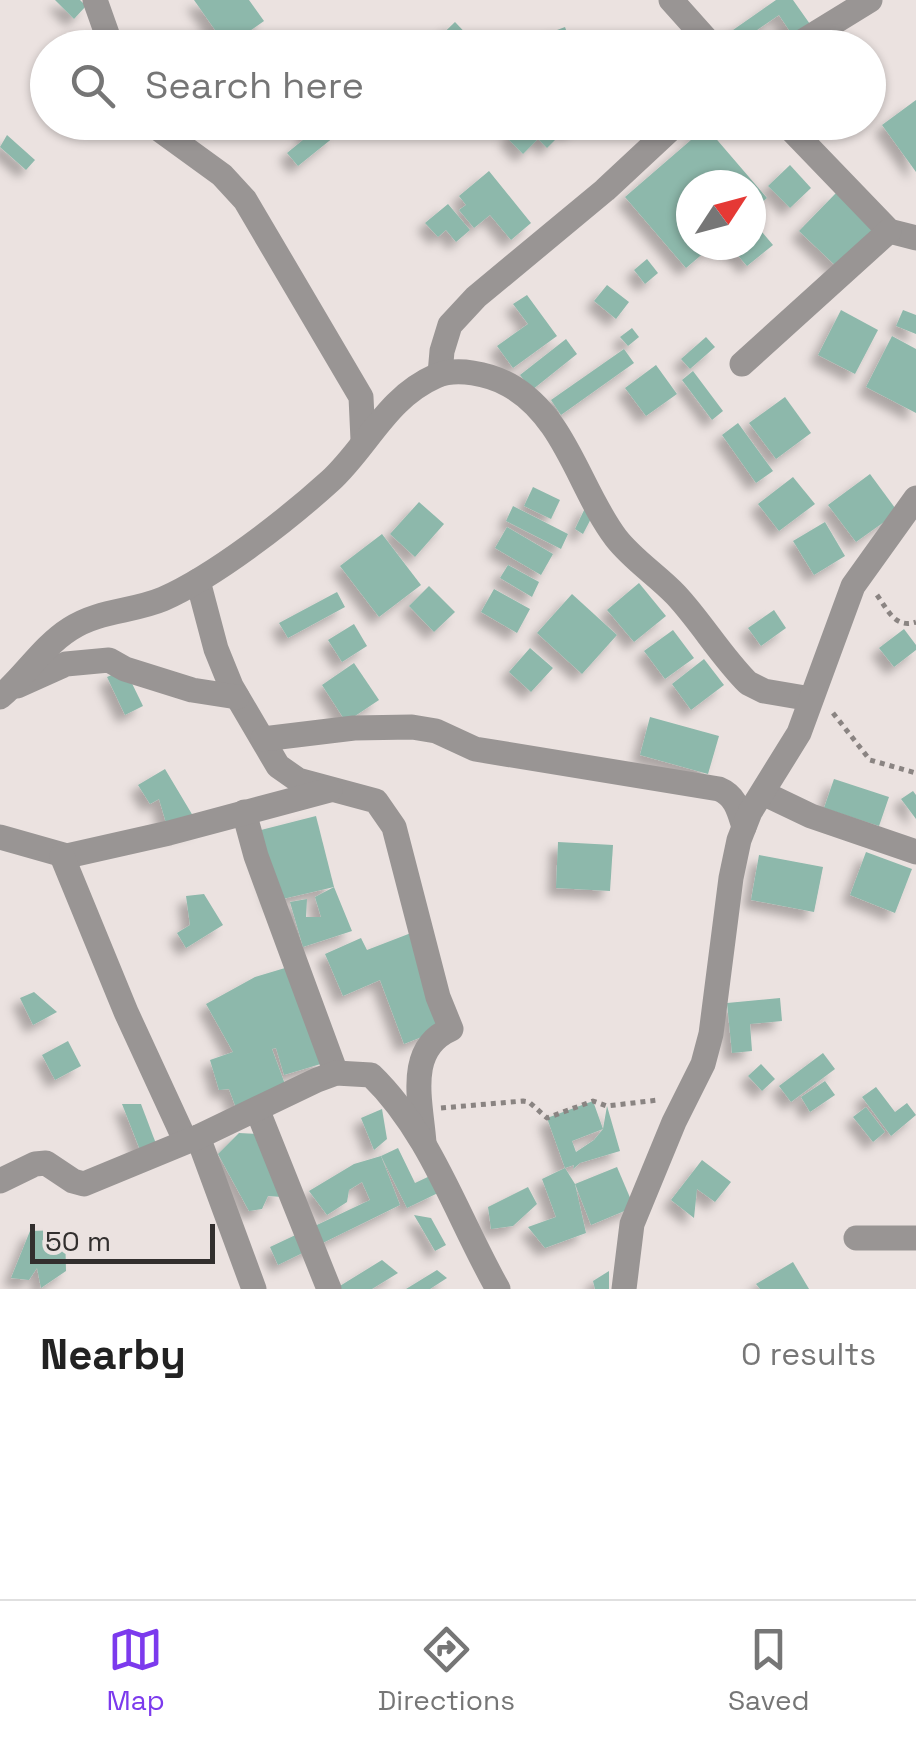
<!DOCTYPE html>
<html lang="en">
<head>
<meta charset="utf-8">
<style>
	body { margin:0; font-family:"Space Grotesk",sans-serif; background:#f6f6f6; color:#222 }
	.compass { position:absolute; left:676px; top:170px; width:90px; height:90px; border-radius:50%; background:#fff; box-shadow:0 2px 8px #0004; rotate:54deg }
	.scale { position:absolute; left:30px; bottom:25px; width:185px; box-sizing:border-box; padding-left:10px; border:5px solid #322f2e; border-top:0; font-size:28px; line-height:35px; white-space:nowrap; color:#322f2e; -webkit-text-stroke:8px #ebe2e0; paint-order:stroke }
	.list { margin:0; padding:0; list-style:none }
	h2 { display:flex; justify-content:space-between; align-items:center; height:130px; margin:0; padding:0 40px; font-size:42px }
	h2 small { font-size:32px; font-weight:400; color:#767676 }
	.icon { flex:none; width:55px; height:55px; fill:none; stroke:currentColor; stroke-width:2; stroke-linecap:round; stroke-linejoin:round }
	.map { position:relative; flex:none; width:916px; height:1289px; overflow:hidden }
	.search { position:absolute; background:#fff; box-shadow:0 2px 8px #0004; left:30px; right:30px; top:30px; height:110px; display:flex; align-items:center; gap:25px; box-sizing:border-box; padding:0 35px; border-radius:55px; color:#767676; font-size:38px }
	.sheet { height:310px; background:#fff }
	nav { display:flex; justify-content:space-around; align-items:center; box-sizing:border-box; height:140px; border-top:2px solid #e0e0e0; background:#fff; font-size:28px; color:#767676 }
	nav a { display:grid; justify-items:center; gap:5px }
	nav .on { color:#7c3aed }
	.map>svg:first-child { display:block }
</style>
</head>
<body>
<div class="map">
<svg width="916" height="1289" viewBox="0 0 916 1289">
	<defs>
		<filter id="shadow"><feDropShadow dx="-8" dy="8" stdDeviation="5" flood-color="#0004"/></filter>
	</defs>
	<rect width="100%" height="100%" fill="#ebe2e0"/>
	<g fill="#8db8ab" fill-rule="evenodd" filter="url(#shadow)">
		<polygon points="55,0 80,0 86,6 74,19"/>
		<polygon points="194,0 249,0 264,21 227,47"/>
		<polygon points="776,0 793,0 817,34 785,42 791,33 779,15 757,30 769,48 745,48 733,30"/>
		<polygon points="455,22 476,44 472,48 433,48 431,45"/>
		<polygon points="565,27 571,44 561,48 531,48 525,42"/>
		<polygon points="621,33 635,48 604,48"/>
		<polygon points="916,100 916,172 882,125"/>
		<polygon points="299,122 322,122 334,137 298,166 287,153 309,135"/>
		<polygon points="521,122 549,122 561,134 547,148 538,139 523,154 507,138"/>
		<polygon points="559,122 580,122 569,133"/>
		<polygon points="706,127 767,198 751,212 751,185 691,185 691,245 713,245 686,268 625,197"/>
		<polygon points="7,135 35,160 26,170 0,147"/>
		<polygon points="790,165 811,188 790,208 768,186"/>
		<polygon points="489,171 531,223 511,240 490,215 474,228 459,210 466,205 459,196"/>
		<polygon points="836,193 877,233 840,270 799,231"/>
		<polygon points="448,204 470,230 456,242 446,230 438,237 425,223"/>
		<polygon points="751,219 773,245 747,266 729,245 751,245"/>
		<polygon points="647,259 658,273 645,284 634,270"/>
		<polygon points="607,285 629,302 616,319 594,301"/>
		<polygon points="527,295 557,336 513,368 497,346 528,324 513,304"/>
		<polygon points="841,310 878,330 855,374 818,355"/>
		<polygon points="903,310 916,315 916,334 896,326"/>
		<polygon points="632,328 639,337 628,346 620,337"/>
		<polygon points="892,336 916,349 916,413 866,387"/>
		<polygon points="706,337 715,347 690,369 681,359"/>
		<polygon points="566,339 577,354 532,390 520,375"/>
		<polygon points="624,349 634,363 561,415 551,400"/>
		<polygon points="656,365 677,394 646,416 625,388"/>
		<polygon points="693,371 723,411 712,420 682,380"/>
		<polygon points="785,397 811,433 776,459 749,423"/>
		<polygon points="738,423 773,471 756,483 722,435"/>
		<polygon points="870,474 898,512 856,542 828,505"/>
		<polygon points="793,477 815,504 779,531 758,504"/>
		<polygon points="533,487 560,500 551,519 524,506"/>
		<polygon points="419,502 444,524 415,557 390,534"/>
		<polygon points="587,504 596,509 583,534 575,529"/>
		<polygon points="513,506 568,534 561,549 506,521"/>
		<polygon points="825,522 845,556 814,575 793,541"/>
		<polygon points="507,527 553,554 541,575 495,548"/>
		<polygon points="382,534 421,585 379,617 340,566"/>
		<polygon points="508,565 539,582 532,597 500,578"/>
		<polygon points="639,583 666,616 634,642 607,610"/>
		<polygon points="429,586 455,612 434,632 409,606"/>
		<polygon points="494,589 530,609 517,633 481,612"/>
		<polygon points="337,592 345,607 288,638 279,623"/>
		<polygon points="572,594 617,635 582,674 537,633"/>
		<polygon points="774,610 786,628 761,646 748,628"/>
		<polygon points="354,624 367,646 342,662 328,640"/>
		<polygon points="904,629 916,645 916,650 894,667 879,648"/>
		<polygon points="673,630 694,658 665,679 644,651"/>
		<polygon points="530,648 553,668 531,692 509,672"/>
		<polygon points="704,659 724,685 691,710 672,684"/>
		<polygon points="354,663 379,700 346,722 322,685"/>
		<polygon points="125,669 143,706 125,715 107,677"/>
		<polygon points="650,717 719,736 708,774 640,755"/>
		<polygon points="165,769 199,826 169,833 159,799 150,804 138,785"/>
		<polygon points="834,779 889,797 879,826 824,808"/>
		<polygon points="913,791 916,795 916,819 901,799"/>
		<polygon points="316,816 334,887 274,901 257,831"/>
		<polygon points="558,842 613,845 610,891 556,888"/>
		<polygon points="866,852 912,869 895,913 850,895"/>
		<polygon points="759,855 823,867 814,912 751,900"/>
		<polygon points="334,887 352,931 303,947 290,902 307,899 306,917 321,917 315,897"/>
		<polygon points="204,894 223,925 186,948 177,933 190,925 186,896"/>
		<polygon points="411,933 447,1027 404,1044 380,980 343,996 325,954 361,938 367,950"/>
		<polygon points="295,965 324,1063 284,1075 276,1048 272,1049 286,1087 236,1108 229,1089 219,1090 210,1060 233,1052 206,1004 255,977"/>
		<polygon points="34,992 57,1012 33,1025 20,998"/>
		<polygon points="780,998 782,1021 750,1024 752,1051 732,1053 727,1003"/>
		<polygon points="68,1041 81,1066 55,1080 42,1055"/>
		<polygon points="823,1053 835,1069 791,1102 779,1086"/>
		<polygon points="761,1064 775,1079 762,1091 748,1076"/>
		<polygon points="825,1081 835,1095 810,1112 801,1097"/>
		<polygon points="876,1087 895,1112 907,1103 916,1115 891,1136 862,1097"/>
		<path d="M593,1101L603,1129L607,1106L620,1151L580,1163L573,1169L574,1165L565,1168L547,1118ZM603,1129L594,1140L576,1152L572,1141Z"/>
		<polygon points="122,1104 141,1104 158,1149 142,1155"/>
		<polygon points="866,1107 885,1132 873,1142 853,1117"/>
		<polygon points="382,1109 387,1139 374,1150 361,1118"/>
		<polygon points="239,1133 258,1134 282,1197 268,1196 262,1209 249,1211 218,1154"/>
		<polygon points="398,1148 415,1183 432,1175 440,1192 407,1208 381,1156"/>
		<polygon points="381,1156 400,1205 278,1265 270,1247 370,1200 362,1182 349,1190 347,1202 327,1215 309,1191 354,1164"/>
		<polygon points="702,1160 731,1182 715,1202 697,1189 694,1218 671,1200"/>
		<polygon points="617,1167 634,1207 591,1225 575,1184"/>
		<polygon points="565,1168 575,1184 586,1233 545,1248 528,1227 556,1217 542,1179"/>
		<polygon points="528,1187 537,1204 513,1226 491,1229 488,1207"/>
		<polygon points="414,1215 431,1218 446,1245 435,1251"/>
		<polygon points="65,1230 66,1271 41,1288 37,1268 29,1280 11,1278 30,1231"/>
		<polygon points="382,1260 398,1273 372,1289 335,1289"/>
		<polygon points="793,1262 809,1289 760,1289 756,1284"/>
		<polygon points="437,1270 447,1278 430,1289 406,1289"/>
		<polygon points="609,1271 609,1289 595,1289 593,1281"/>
	</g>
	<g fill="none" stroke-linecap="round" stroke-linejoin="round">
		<g stroke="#8a8482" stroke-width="5" stroke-dasharray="5 5" stroke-linecap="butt">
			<path d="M877,595C888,610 895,629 916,622"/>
			<polyline points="833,713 870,760 916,773"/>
			<polyline points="441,1108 523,1101 529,1102 547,1118 593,1101 607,1106 658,1100"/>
		</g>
		<g stroke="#999594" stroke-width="25">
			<polyline points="95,0 112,48"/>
			<polyline points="671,0 714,48"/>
			<polyline points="792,48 870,0"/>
			<polyline points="149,122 222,175 245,200 361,397 363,440"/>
			<polyline points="784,122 889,231 916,238"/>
			<polyline points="742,364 889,231"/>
			<polyline points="440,374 442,351 450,325 476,297 605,190 678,122"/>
			<path d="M198,581L216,649L231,686L278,766L298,780L376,801L394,827L438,997L451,1029C405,1049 421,1102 424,1143"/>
			<polyline points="17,686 66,664 109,660 125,669 192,690 237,697"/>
			<path d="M0,697C25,676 42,647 70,629C99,610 132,612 163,599C215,576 287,520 330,481C368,446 386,398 436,376C457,367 489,374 509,385C566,417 579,489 616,538C633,560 657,575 676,595C702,623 721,656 748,683L764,691L811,699"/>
			<path d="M263,739L354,728L412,727L436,731L475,749L719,789C736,796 739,811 744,827"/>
			<polyline points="763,793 811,816 916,852"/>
			<polyline points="244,812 256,856 336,1073"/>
			<polyline points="0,837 67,856 169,833 330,790"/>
			<polyline points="62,856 126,1012 185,1140"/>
			<polyline points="257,1109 329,1289"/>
			<polyline points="198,1137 254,1289"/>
			<path d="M0,1181L35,1164L46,1163L73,1181L84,1184L198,1137L317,1080L336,1073L371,1075C431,1133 457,1217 498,1289"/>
			<polyline points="856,1238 916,1238"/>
			<polyline points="624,1289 632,1224 674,1122 703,1064 711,1034 731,878 739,840 750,812 799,733 853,586 916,498"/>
		</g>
	</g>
</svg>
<svg class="compass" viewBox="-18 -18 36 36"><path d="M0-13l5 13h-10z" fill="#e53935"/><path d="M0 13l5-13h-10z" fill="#767676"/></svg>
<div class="scale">50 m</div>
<div class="search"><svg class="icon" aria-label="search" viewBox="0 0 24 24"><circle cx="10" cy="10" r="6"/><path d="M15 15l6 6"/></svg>Search here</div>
</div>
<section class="sheet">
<h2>Nearby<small>0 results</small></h2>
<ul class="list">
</ul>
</section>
<nav>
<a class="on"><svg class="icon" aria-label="map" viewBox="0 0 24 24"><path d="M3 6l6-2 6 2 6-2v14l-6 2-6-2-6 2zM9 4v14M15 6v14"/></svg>Map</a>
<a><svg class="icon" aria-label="directions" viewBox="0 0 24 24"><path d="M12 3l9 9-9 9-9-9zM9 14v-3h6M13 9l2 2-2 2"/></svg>Directions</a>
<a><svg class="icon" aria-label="saved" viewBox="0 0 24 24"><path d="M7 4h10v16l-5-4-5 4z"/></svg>Saved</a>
</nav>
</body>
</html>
